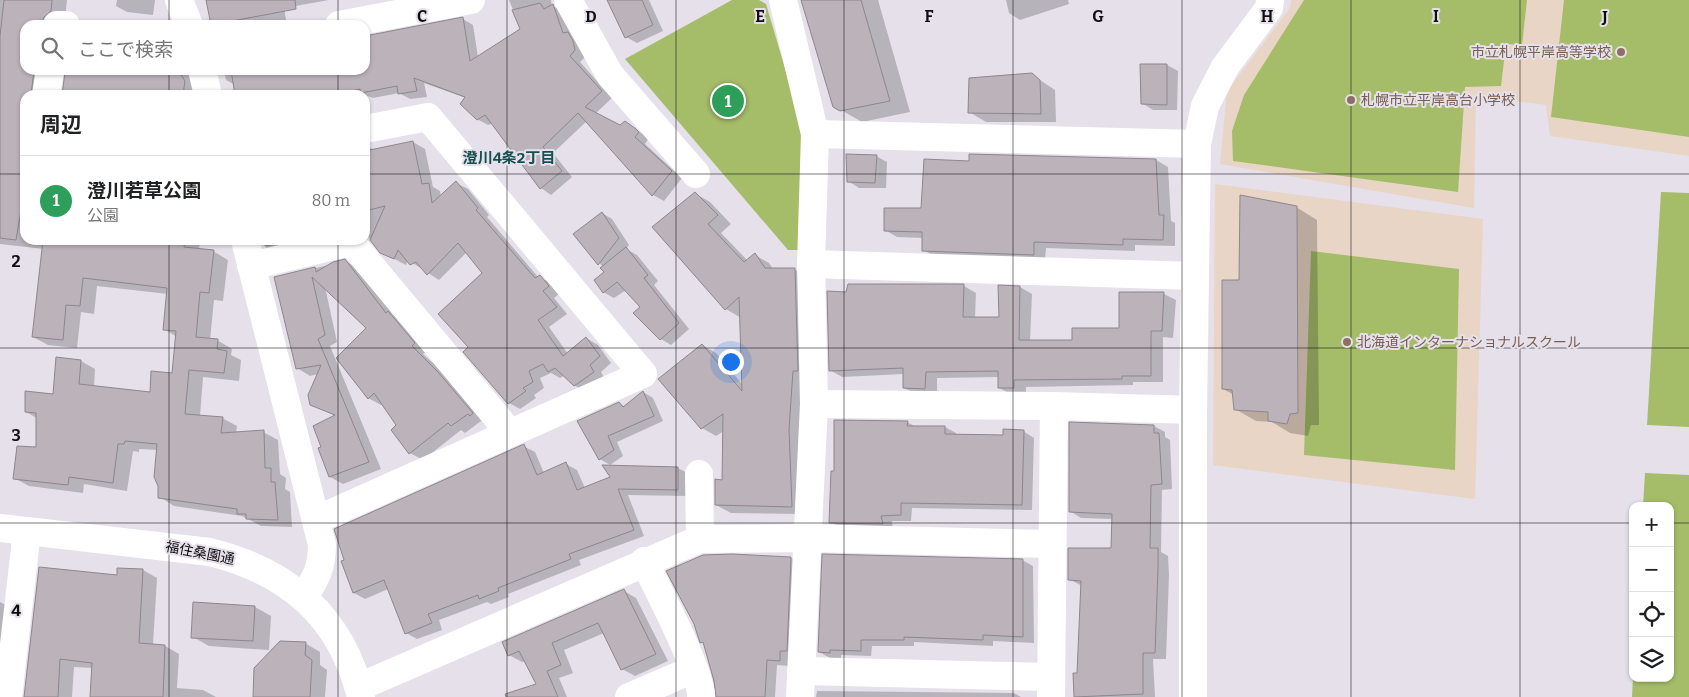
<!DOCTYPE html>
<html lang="ja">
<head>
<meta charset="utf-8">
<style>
	body { margin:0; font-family:Bitter,"Noto Sans JP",serif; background:#f6f6f6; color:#202124 }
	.controls { position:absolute; right:15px; bottom:15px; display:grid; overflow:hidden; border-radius:10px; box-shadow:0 1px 4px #0004 }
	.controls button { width:45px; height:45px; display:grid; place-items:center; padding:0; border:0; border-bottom:1px solid #e0e0e0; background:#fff; color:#202124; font:25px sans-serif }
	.you { position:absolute; left:730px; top:361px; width:18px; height:18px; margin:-12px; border:4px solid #fff; border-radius:50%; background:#1a73e8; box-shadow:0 0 0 8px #1a73e833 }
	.badge { display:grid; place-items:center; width:32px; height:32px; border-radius:50%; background:#146463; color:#fff; font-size:16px; font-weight:700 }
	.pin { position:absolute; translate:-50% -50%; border:2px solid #fff; box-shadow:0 1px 5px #0006 }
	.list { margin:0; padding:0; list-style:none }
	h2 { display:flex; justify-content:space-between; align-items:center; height:65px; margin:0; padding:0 20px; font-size:21px }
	h2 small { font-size:16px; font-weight:400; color:#757577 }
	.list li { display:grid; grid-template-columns:32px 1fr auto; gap:15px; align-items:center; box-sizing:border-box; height:90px; padding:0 20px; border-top:1px solid #e0e0e0 }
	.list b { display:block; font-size:19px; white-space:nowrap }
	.list p { margin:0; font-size:16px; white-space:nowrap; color:#757577 }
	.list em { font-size:16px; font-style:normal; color:#757577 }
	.icon { flex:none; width:28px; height:28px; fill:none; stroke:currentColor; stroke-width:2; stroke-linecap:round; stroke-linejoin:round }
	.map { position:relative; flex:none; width:1689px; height:697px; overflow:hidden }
	.search { position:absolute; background:#fff; box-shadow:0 1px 4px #0004; left:20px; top:20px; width:350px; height:55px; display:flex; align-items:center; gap:12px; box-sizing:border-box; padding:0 18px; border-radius:15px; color:#757577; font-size:19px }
	.panel { position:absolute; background:#fff; box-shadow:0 1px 4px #0004; left:20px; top:90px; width:350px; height:155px; border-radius:15px }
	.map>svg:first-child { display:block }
</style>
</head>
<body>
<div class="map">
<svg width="1689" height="697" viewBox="0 0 1689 697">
	<rect width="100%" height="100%" fill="#e5e0ea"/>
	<g fill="#e8d5c5">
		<polygon points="1291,0 1689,0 1689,156 1550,136 1546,105 1476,96 1474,208 1220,164 1227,91 1290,8"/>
		<polygon points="1215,184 1483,219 1475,499 1213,465"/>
	</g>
	<g fill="#a5bc69">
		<polygon points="732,0 759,0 766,4 807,143 802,250 788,250 625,59"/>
		<polygon points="1304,0 1527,0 1522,45 1506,44 1501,86 1465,87 1458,192 1233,161 1232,131 1244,95"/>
		<polygon points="1564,0 1689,0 1689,137 1551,117"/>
		<polygon points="1661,192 1689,193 1689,427 1647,425"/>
		<polygon points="1311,251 1459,269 1455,470 1304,455"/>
		<polygon points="1645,473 1689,475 1689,697 1632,697 1633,678 1670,678 1670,506 1643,506"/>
	</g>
	<g fill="#0003">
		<polygon points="0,0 67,0 65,19 58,25 25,25 25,70 52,70 46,95 25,95 25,240 200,240 199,250 213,251 228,260 223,301 214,300 210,340 217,340 232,349 231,355 241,360 239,381 203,377 200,416 222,418 237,426 236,433 263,432 278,440 280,474 286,478 285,489 290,492 292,527 261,526 242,516 174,506 160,497 158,450 139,449 139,452 133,451 127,491 84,484 83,493 29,486 14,478 37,449 37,418 26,412 54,396 81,361 95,369 94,387 151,394 173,374 177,337 164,329 168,294 97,286 94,314 81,312 77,348 48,345 33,337 44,249 0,244"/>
		<polygon points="117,0 155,0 153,15 127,12 116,6"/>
		<polygon points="207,0 329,0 284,8 287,25 213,25"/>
		<polygon points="509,0 551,0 552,6 564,11 572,36 579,40 586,56 580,62 612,98 595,114 620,127 625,122 647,137 649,138 645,144 682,178 664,201 653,195 587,121 553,153 572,177 551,195 541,188 493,123 488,125 477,119 466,98 424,83 427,97 410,99 399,93 373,98 365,95 236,95 235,85 226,80 224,70 365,70 365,38 463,19 473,25 478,57 521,29"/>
		<polygon points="608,0 649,0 663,31 637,43 626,37"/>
		<polygon points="802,0 878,0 910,112 862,122 834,106"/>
		<polygon points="1006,0 1068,0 1069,4 1020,20 1009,13"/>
		<polygon points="1141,65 1167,65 1178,71 1177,110 1153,110 1142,103"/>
		<polygon points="66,70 190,70 198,95 63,95"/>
		<polygon points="1031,74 1055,90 1056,122 986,122 969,112"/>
		<polygon points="413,142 425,149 433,187 440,191 441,197 456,183 468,189 489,215 487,217 538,277 552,283 560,293 554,298 567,314 549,327 568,354 586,338 598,345 611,363 601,372 605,379 586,392 574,385 565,375 560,378 551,373 540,378 544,388 534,395 536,398 520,409 509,403 470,347 484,273 467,252 439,280 408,260 406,265 381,252 365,233 365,146 375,150"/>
		<polygon points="970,155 1156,160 1168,167 1171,221 1175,223 1175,246 1135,245 1135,251 1046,248 1045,261 935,257 924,250 923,238 897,237 885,230 922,209 970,162"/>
		<polygon points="876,156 887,162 886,188 859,188 848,181"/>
		<polygon points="696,194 710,202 731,224 721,233 748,261 755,255 769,263 773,269 795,270 809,278 806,514 731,513 716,505 724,481 724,431 716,436 702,428 702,345 716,353 743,385 741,318 726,309"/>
		<polygon points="1296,207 1317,220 1319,425 1311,425 1308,436 1290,433 1272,422 1256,421 1235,409 1234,395 1223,389"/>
		<polygon points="602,213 612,219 629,245 626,249 637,255 658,281 654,285 689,329 671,345 661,339 642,307 626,290 614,298 603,292 605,272 603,267 575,234"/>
		<polygon points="262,240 330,240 276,253 264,246"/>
		<polygon points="345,261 358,268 394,316 401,320 427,351 423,354 452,380 483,423 481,421 465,433 461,430 423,460 410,453 398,425 383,404 381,405 368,398 368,328 325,287 337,342 330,346 381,469 343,484 330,477 323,448 336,416 311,404 318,374 310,376 297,368 275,278"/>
		<polygon points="964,286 976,293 975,318 1001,318 1020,287 1032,294 1030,341 1073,341 1120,329 1164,294 1176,300 1173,338 1163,337 1163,382 1133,382 1133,385 1026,387 1026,394 1011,394 999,388 999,377 937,378 937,395 916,394 904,388 904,374 842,377 830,370 847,293"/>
		<polygon points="643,392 653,398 663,421 617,442 623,456 610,465 600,459 619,403 625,407"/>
		<polygon points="907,422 916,427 945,427 956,433 956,436 1005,436 1023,431 1034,438 1032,510 912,508 911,521 892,521 893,530 842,528 831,522 835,472"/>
		<polygon points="1154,426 1165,432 1165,437 1170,440 1172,489 1162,490 1161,552 1168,556 1169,575 1166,659 1153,659 1155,697 1075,697 1074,674 1079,675 1082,586 1069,579 1112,549 1113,519 1081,518 1070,511"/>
		<polygon points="523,446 535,452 544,473 566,464 577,470 585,488 678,468 689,474 689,496 628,495 644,536 579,560 581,565 508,594 509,597 491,604 487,602 439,620 442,630 417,639 406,633 388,589 365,599 354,593 343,562"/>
		<polygon points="791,558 801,564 790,666 777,665 775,697 717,697 705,644 701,642"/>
		<polygon points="1022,560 1033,566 1034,643 993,641 993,646 914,642 914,646 872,646 871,656 841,655 841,658 830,658 819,652"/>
		<polygon points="119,569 143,570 157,578 153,645 165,646 179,654 177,688 203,690 216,697 91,697 93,668 74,667 72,697 26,697 118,576"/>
		<polygon points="624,591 636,598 668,661 635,676 622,669 604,633 564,650 573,673 559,678 567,697 506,697 538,684 525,661 522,662 509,655"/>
		<polygon points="0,602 11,608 0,697"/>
		<polygon points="255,607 271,616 269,650 209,646 193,637"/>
		<polygon points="305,643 320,652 320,665 327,670 325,697 255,697"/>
		<polygon points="817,691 1014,693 1021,697 816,697"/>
	</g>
	<g fill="#bbb2ba" stroke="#8e868e">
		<polygon points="4,0 52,0 51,11 44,17 41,25 25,25 25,70 34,70 31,95 25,95 25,188 16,240 0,238 0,36"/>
		<polygon points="206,0 295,0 296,9 211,25"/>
		<polygon points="607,0 642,0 653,25 625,38"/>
		<polygon points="801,0 861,0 890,101 840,111 833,107"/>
		<polygon points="540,3 544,9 553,4 563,33 568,32 573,41 575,50 570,56 602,91 585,107 620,125 625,121 636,129 639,132 635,137 672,171 652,196 578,113 543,147 562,171 540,189 485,115 477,120 460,104 465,97 414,78 417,91 398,94 397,86 361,93 360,89 335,95 235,95 231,70 365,70 365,36 463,17 470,61 520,29 512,10"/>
		<polygon points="1140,64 1167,64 1167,105 1141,104"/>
		<polygon points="80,70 178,70 185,81 183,95 62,95 65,72 80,73"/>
		<polygon points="1032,73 1040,80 1041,114 968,113 969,78"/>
		<polygon points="413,141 422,184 429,183 432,203 456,181 478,208 476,210 535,278 540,275 549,286 543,291 557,307 538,320 563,356 586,337 600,356 590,365 594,372 574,386 555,368 548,372 543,364 529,371 533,382 523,388 526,391 508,404 463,352 468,347 438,314 482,273 458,243 427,275 416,262 410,265 398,250 394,259 380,253 370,240 385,206 365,211 365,151"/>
		<polygon points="846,154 877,155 875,183 847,182"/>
		<polygon points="969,154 1156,159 1159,215 1164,215 1163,240 1123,239 1123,245 1034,242 1034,255 922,251 922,232 884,231 884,208 921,208 924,159 969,161"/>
		<polygon points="695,192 718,215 708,224 744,262 755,253 765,268 795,268 798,371 793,371 789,429 792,507 715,505 715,479 722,480 723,414 701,429 658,379 702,344 742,391 739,297 725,310 652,227"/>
		<polygon points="1240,195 1297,206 1298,413 1290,414 1287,424 1268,421 1268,412 1234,410 1232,390 1222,389 1222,280 1239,280"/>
		<polygon points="602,212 619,238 598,265 573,234"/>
		<polygon points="43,240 185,240 184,247 214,250 209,293 200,292 196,337 218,339 217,349 227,351 224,373 189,370 185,414 223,417 221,433 264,430 265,468 271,468 271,482 275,482 278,520 246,519 246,514 237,514 237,509 158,498 158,486 154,477 157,444 125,441 124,444 118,444 113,483 69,477 68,485 13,479 17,446 36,447 36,413 25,412 25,391 53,394 56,357 81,360 79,384 150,392 151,371 172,373 176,331 163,330 167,288 83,278 80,306 66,305 63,340 32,337"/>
		<polygon points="265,240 292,240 266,246"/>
		<polygon points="626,247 648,275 644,278 679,323 660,340 633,313 640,307 617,282 603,293 594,280 604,272 600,268"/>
		<polygon points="345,259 386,313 388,311 415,343 412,346 438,372 473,413 470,416 468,414 451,426 448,423 409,454 391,430 396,425 374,393 368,399 336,358 366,328 312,277 325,335 318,339 369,462 329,477 318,448 321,447 313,426 335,415 310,405 308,395 321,365 296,369 274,277 315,267 316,272 333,262"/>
		<polygon points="848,284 964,284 963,317 999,317 998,285 1020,286 1019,340 1072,340 1072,328 1119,328 1119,292 1164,292 1162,331 1151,331 1151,376 1122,376 1122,379 1014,380 1014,388 998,388 998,371 926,372 925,389 903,388 903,368 829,371 827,291 846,292"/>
		<polygon points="643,391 654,416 608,436 614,450 599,460 577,421 619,402 623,407"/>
		<polygon points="834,420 908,421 907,426 945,426 945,434 1003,435 1003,429 1024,430 1022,505 901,503 901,515 881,516 883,524 829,523 831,471 834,471"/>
		<polygon points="1069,422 1154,425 1154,433 1159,433 1162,484 1151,485 1150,548 1158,548 1158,568 1155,653 1143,653 1143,694 1074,697 1073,673 1077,673 1081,581 1068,580 1068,548 1111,548 1112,514 1069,512"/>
		<polygon points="524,444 537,475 566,462 577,490 610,477 602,465 678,467 678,490 618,489 634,530 569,554 571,559 498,588 499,591 479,599 478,595 428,614 432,623 405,634 384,580 353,593 341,561 344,560 334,529"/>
		<polygon points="732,554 791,557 787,651 780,651 780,661 767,660 765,697 716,697 714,681 703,642 700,643 694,624 666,571 703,555"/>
		<polygon points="822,554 1023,559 1023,637 983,635 983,640 904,637 904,640 861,640 861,651 830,650 830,653 818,652"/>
		<polygon points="39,567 117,575 117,568 143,569 139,643 165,645 163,697 90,697 92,663 60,659 58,697 24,697"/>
		<polygon points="624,589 656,654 621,670 598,623 552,643 561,665 547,671 558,697 506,697 505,694 536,684 519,651 508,656 502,642"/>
		<polygon points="193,602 255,606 253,641 191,638"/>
		<polygon points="280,641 306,642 305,655 312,660 310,697 253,697 254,668"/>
	</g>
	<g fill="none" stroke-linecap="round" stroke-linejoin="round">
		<g stroke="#fff" stroke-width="28">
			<polyline points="179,0 189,25"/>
			<polyline points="568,0 610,75 696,174"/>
			<polyline points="783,0 815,134 811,264 814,404 800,697"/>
			<polyline points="57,25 66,25"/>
			<polyline points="339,25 471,0"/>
			<polyline points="202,70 208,95"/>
			<polyline points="46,95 50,70"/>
			<polyline points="815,134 1197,144"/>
			<path d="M245,240L322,545C322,567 316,580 303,597"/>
			<polyline points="811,264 1195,276"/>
			<polyline points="251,266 351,242 510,433"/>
			<polyline points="814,404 1054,406 1193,410"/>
			<polyline points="699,474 700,539"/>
			<polyline points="316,520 643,374 428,117 365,129"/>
			<path d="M0,528L210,552C289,572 341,616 361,697"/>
			<path d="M644,561C657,588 702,673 701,697"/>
			<polyline points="802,671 1051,677"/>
			<polyline points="359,687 700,539 808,538 1051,544"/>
			<polyline points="8,697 27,531"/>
			<polyline points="629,697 694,669"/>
			<polyline points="1051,697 1054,406"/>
			<polyline points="1193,697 1193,410 1197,144 1205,106 1225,67 1269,8 1270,0"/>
		</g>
	</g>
	<path fill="none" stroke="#100e11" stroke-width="1" stroke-opacity="0.55" d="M169,0V25M338,0V25M507,0V697M676,0V697M844,0V697M1013,0V697M1182,0V697M1351,0V697M1520,0V697M169,70V95M338,70V95M0,174H25M365,174H1689M169,240V697M338,240V697M0,348H1689M0,523H1633M1670,523H1689"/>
	<g fill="#8d6e63" stroke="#e5e0ea" stroke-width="2">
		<circle cx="1621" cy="52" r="5"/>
		<circle cx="1351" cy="100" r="5"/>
		<circle cx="1347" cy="342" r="5"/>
	</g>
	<g text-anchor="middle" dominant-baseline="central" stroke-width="4" stroke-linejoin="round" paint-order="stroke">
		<g font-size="14" fill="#785e54" stroke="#e5e0ea" text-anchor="start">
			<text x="1611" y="52" text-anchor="end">市立札幌平岸高等学校</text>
			<text x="1361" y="100">札幌市立平岸高台小学校</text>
			<text x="1357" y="342">北海道インターナショナルスクール</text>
		</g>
		<g font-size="14" fill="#100e11" stroke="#e5e0ea">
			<text transform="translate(200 553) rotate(11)">福住桑園通</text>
		</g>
		<g font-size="15" font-weight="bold" fill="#135050" stroke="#e5e0ea">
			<text x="509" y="158">澄川4条2丁目</text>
		</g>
	</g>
	<g font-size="16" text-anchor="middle" font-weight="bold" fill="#100e11" stroke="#e5e0ea" stroke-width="4" stroke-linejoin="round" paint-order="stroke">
		<text x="422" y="22">C</text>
		<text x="591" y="22">D</text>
		<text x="760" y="22">E</text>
		<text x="929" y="22">F</text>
		<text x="1098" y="22">G</text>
		<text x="1267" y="22">H</text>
		<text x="1436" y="22">I</text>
		<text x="1605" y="22">J</text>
		<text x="16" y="267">2</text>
		<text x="16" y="441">3</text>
		<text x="16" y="616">4</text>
	</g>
</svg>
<div class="controls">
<button>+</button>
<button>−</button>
<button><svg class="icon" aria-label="locate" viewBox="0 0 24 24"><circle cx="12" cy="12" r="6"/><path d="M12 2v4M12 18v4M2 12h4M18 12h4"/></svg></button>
<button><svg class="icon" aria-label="layers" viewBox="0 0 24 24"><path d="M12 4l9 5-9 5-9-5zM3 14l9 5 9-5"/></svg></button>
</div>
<div class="you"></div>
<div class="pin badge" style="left:728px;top:101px;background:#2e9e5b">1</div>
<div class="search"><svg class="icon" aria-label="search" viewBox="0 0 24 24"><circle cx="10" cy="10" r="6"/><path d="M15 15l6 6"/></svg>ここで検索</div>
<section class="panel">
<h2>周辺<small></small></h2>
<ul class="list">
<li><span class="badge" style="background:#2e9e5b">1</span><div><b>澄川若草公園</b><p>公園</p></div><em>80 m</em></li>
</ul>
</section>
</div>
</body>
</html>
